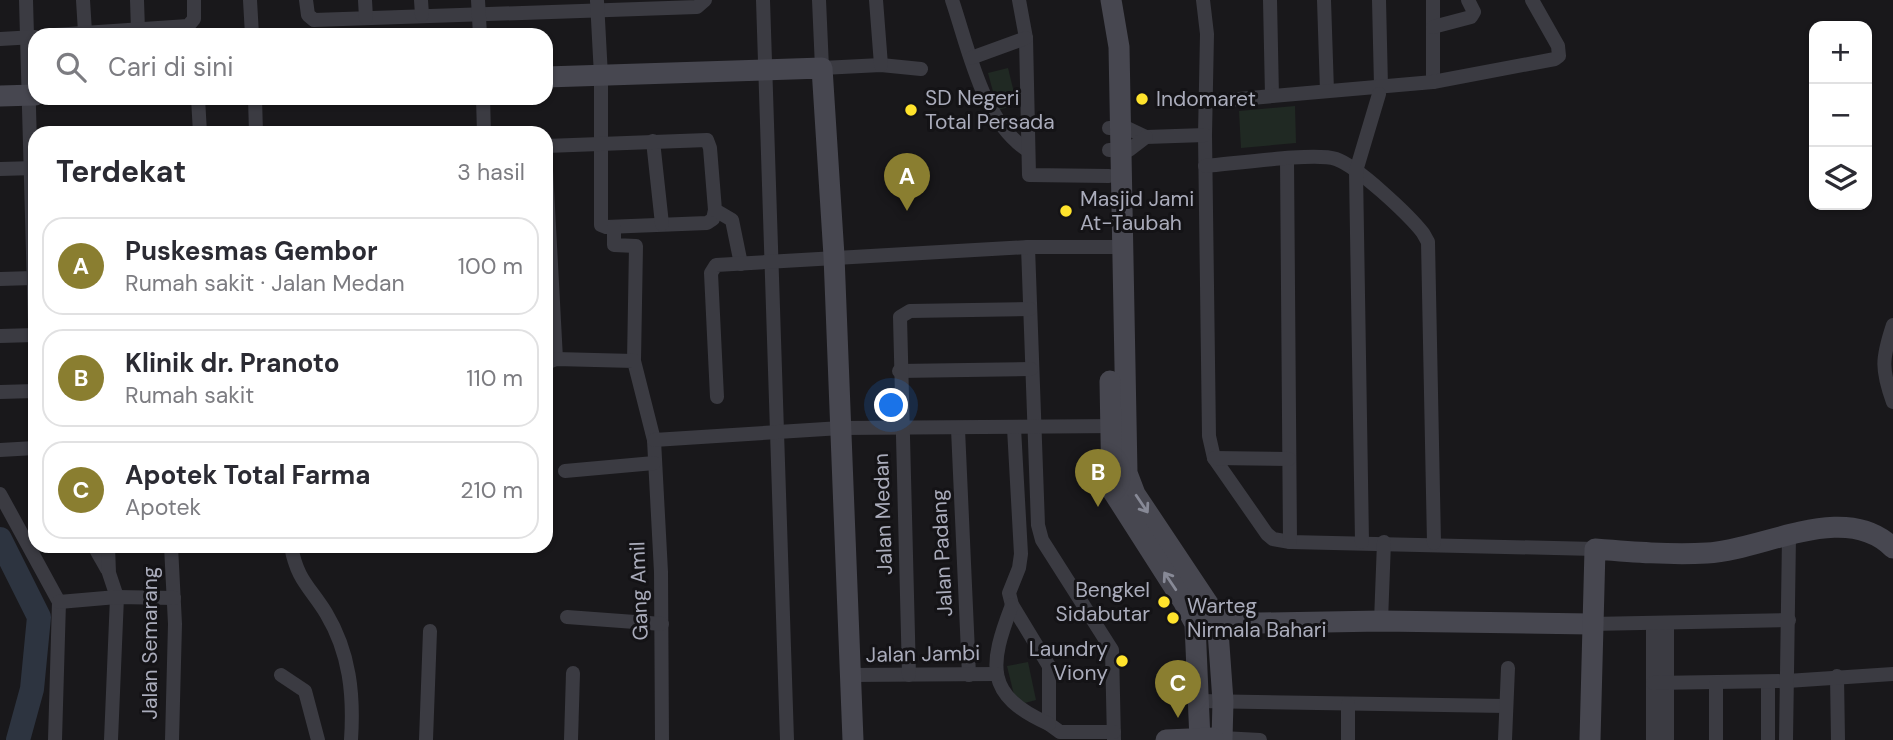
<!DOCTYPE html>
<html lang="id">
<head>
<meta charset="utf-8">
<style>
	body { margin:0; font-family:"DM Sans",sans-serif; background:#f2f2f3; color:#2b2b33 }
	.controls { position:absolute; right:21px; top:21px; display:grid; overflow:hidden; border-radius:14px; box-shadow:0 2px 5px #0004 }
	.controls button { width:63px; height:63px; display:grid; place-items:center; padding:0; border:0; border-bottom:2px solid #e1e1e2; background:#fff; color:#2b2b33; font:35px sans-serif }
	.you { position:absolute; left:892px; top:406px; width:24px; height:24px; margin:-18px; border:5px solid #fff; border-radius:50%; background:#1a73e8; box-shadow:0 0 0 10px #1a73e833 }
	.badge { display:grid; place-items:center; width:46px; height:46px; border-radius:50%; background:#8a7e30; color:#fff; font-size:23px; font-weight:700 }
	.pin { position:absolute; translate:-50% -58px; filter:drop-shadow(0 2px 4px #0008) }
	.pin::after { content:''; position:absolute; top:37px; width:24px; height:21px; background:inherit; clip-path:polygon(0 0,100% 0,50% 100%) }
	.list { margin:0; padding:0; list-style:none }
	h2 { display:flex; justify-content:space-between; align-items:center; height:91px; margin:0; padding:0 28px; font-size:30px }
	h2 small { font-size:23px; font-weight:400; color:#7c7c81 }
	.list li { display:grid; grid-template-columns:46px 1fr auto; gap:21px; align-items:center; box-sizing:border-box; height:98px; margin:0 14px 14px; padding:0 14px; border:2px solid #e1e1e2; border-radius:21px }
	.list b { display:block; font-size:26px; white-space:nowrap }
	.list p { margin:0; font-size:23px; white-space:nowrap; color:#7c7c81 }
	.list em { font-size:23px; font-style:normal; color:#7c7c81 }
	.icon { flex:none; width:38px; height:38px; fill:none; stroke:currentColor; stroke-width:2; stroke-linecap:round; stroke-linejoin:round }
	.map { position:relative; flex:none; width:1893px; height:740px; overflow:hidden }
	.search { position:absolute; background:#fff; box-shadow:0 2px 5px #0004; left:28px; top:28px; width:525px; height:77px; display:flex; align-items:center; gap:18px; box-sizing:border-box; padding:0 24px; border-radius:21px; color:#7c7c81; font-size:26px }
	.panel { position:absolute; background:#fff; box-shadow:0 2px 5px #0004; left:28px; top:126px; width:525px; height:427px; border-radius:21px }
	.map>svg:first-child { display:block }
</style>
</head>
<body>
<div class="map">
<svg width="1893" height="740" viewBox="0 0 1893 740">
	<rect width="100%" height="100%" fill="#19181b"/>
	<g fill="#202923">
		<polygon points="1008,68 1017,105 998,110 988,73"/>
		<polygon points="1295,106 1296,143 1241,148 1239,111"/>
		<polygon points="1028,662 1036,700 1021,704 1015,699 1007,666"/>
	</g>
	<g fill="none" stroke-linecap="round" stroke-linejoin="round">
		<polyline stroke="#2d3440" stroke-width="24" points="0,539 39,617 32,689 18,740"/>
		<g stroke="#3b3b42" stroke-width="14">
			<polyline points="26,0 35,325"/>
			<polyline points="83,0 85,32"/>
			<polyline points="137,0 138,30"/>
			<polyline points="250,0 252,35"/>
			<polyline points="306,0 308,15 314,20 697,7 705,0"/>
			<polyline points="365,0 366,18"/>
			<polyline points="421,0 422,15"/>
			<polyline points="478,0 480,35"/>
			<polyline points="763,0 787,740"/>
			<polyline points="819,0 822,68 881,65 921,69"/>
			<polyline points="876,0 881,65"/>
			<path d="M952,0C969,50 982,120 1027,150"/>
			<polyline points="1019,0 1026,38 1029,175 1109,176"/>
			<polyline points="1203,0 1207,34 1205,135 1209,436 1214,458 1267,534 1273,539 1290,542 1595,549"/>
			<polyline points="1270,0 1272,96"/>
			<polyline points="1324,0 1327,91"/>
			<polyline points="1379,0 1381,86"/>
			<polyline points="1433,0 1433,82"/>
			<polyline points="597,1 601,76 601,225 606,227 707,223 713,219 715,210"/>
			<polyline points="1433,27 1471,17 1474,12 1468,0"/>
			<polyline points="54,35 188,26 194,19 194,0"/>
			<polyline points="0,39 35,37"/>
			<polyline points="971,58 1026,38"/>
			<polyline points="198,98 200,133"/>
			<polyline points="255,98 256,133"/>
			<polyline points="483,98 484,133"/>
			<polyline points="1205,102 1433,82 1555,59 1559,56 1558,46 1532,0"/>
			<polyline points="1109,128 1127,128 1146,137 1205,135"/>
			<polyline points="653,141 662,224"/>
			<polyline points="546,146 707,140 710,148 715,210 732,220 741,264"/>
			<polyline points="1109,150 1129,150 1146,137"/>
			<polyline points="1287,160 1290,542"/>
			<path d="M1205,166C1233,164 1314,152 1336,159C1357,166 1409,215 1423,233L1428,242L1434,543"/>
			<polyline points="0,169 35,168"/>
			<polyline points="546,170 556,359"/>
			<polyline points="614,227 614,245 636,246 634,361"/>
			<polyline points="1028,247 1038,525 1042,540 1112,650 1114,740"/>
			<polyline points="0,279 33,278"/>
			<path d="M1893,325C1882,358 1881,369 1893,402"/>
			<polyline points="0,336 35,335"/>
			<polyline points="546,363 556,359 634,361 654,440 661,572 662,740"/>
			<polyline points="899,371 1031,369"/>
			<polyline points="0,392 35,391"/>
			<polyline points="717,397 711,273 716,265 1028,247 1122,247"/>
			<polyline points="1014,428 1021,554 1019,568 1009,593 1012,605 1049,666 1049,724 1060,732 1114,732"/>
			<polyline points="958,429 969,675"/>
			<polyline points="654,440 841,428 1120,426"/>
			<polyline points="0,450 35,448"/>
			<polyline points="1214,458 1289,459"/>
			<polyline points="565,471 654,463"/>
			<polyline points="0,494 59,602 55,740"/>
			<polyline points="1362,542 1356,171 1379,94"/>
			<polyline points="94,546 107,569"/>
			<polyline points="108,546 109,573 117,597 111,740"/>
			<polyline points="171,546 175,624 172,740"/>
			<path d="M291,546C297,580 310,587 326,613C350,653 354,695 351,740"/>
			<polyline points="59,602 117,597 174,598"/>
			<path d="M1012,605C989,665 984,695 1049,724"/>
			<polyline points="567,617 662,624"/>
			<polyline points="1381,621 1384,542"/>
			<polyline points="1653,623 1653,740"/>
			<polyline points="1667,623 1667,740"/>
			<polyline points="1591,624 1789,620"/>
			<polyline points="281,675 305,691 318,740"/>
			<polyline points="850,675 997,674"/>
			<polyline points="909,675 900,317 910,311 1030,309"/>
			<polyline points="1837,676 1838,740"/>
			<polyline points="1768,682 1768,740"/>
			<polyline points="1653,683 1787,681 1893,674"/>
			<polyline points="1716,683 1716,740"/>
			<polyline points="1199,701 1506,706"/>
			<polyline points="1348,704 1348,740"/>
			<polyline points="1222,738 1260,740"/>
			<polyline points="426,740 430,631"/>
			<polyline points="571,740 573,673"/>
			<polyline points="1505,740 1508,668"/>
			<polyline points="1786,740 1789,536"/>
		</g>
		<g stroke="#474750" stroke-width="21">
			<polyline points="1111,0 1119,47 1127,473 1135,494 1217,617 1223,701 1222,740"/>
			<polyline points="546,77 822,68 834,256 853,740"/>
			<polyline points="0,96 35,95"/>
			<polyline points="1110,381 1112,490 1183,601 1195,624 1200,740"/>
			<polyline points="1204,624 1381,621 1591,624"/>
			<polyline points="1166,740 1213,738"/>
			<path d="M1590,740L1595,549C1632,552 1670,555 1707,553C1764,550 1845,500 1893,548"/>
		</g>
	</g>
	<defs><path id="oneway-shaft" d="M-6 0H5M1.5-3L5.5 0L1.5 3" fill="none" stroke-width="1.6" stroke-linecap="round" stroke-linejoin="round" transform="scale(1.75)"/></defs>
	<g stroke="#878996">
		<use href="#oneway-shaft" transform="translate(1142 504) rotate(56)"/>
		<use href="#oneway-shaft" transform="translate(1170 581) rotate(-124)"/>
	</g>
	<g fill="#ffe32c" stroke="#141316" stroke-width="2.5">
		<circle cx="1142" cy="99" r="7"/>
		<circle cx="911" cy="110" r="7"/>
		<circle cx="1066" cy="211" r="7"/>
		<circle cx="1164" cy="602" r="7"/>
		<circle cx="1173" cy="618" r="7"/>
		<circle cx="1122" cy="661" r="7"/>
	</g>
	<g text-anchor="middle" dominant-baseline="central" stroke-width="6" stroke-linejoin="round" paint-order="stroke">
		<g font-size="21" fill="#aaacbb" stroke="#141316" text-anchor="start">
			<text x="925" y="98">SD Negeri<tspan x="925" dy="24">Total Persada</tspan></text>
			<text x="1156" y="99">Indomaret</text>
			<text x="1080" y="199">Masjid Jami<tspan x="1080" dy="24">At-Taubah</tspan></text>
			<text x="1150" y="590" text-anchor="end">Bengkel<tspan x="1150" dy="24">Sidabutar</tspan></text>
			<text x="1187" y="606">Warteg<tspan x="1187" dy="24">Nirmala Bahari</tspan></text>
			<text x="1108" y="649" text-anchor="end">Laundry<tspan x="1108" dy="24">Viony</tspan></text>
		</g>
		<g font-size="21" fill="#aaacbb" stroke="#141316">
			<text transform="translate(883 514) rotate(-92)">Jalan Medan</text>
			<text transform="translate(942 553) rotate(-93)">Jalan Padang</text>
			<text transform="translate(639 591) rotate(-92)">Gang Amil</text>
			<text transform="translate(150 643) rotate(-90)">Jalan Semarang</text>
			<text transform="translate(923 654) rotate(-1)">Jalan Jambi</text>
		</g>
	</g>
</svg>
<div class="controls">
<button>+</button>
<button>−</button>
<button><svg class="icon" aria-label="layers" viewBox="0 0 24 24"><path d="M12 4l9 5-9 5-9-5zM3 14l9 5 9-5"/></svg></button>
</div>
<div class="you"></div>
<div class="pin badge" style="left:907px;top:211px">A</div>
<div class="pin badge" style="left:1098px;top:507px">B</div>
<div class="pin badge" style="left:1178px;top:718px">C</div>
<div class="search"><svg class="icon" aria-label="search" viewBox="0 0 24 24"><circle cx="10" cy="10" r="6"/><path d="M15 15l6 6"/></svg>Cari di sini</div>
<section class="panel">
<h2>Terdekat<small>3 hasil</small></h2>
<ul class="list">
<li><span class="badge">A</span><div><b>Puskesmas Gembor</b><p>Rumah sakit · Jalan Medan</p></div><em>100 m</em></li>
<li><span class="badge">B</span><div><b>Klinik dr. Pranoto</b><p>Rumah sakit</p></div><em>110 m</em></li>
<li><span class="badge">C</span><div><b>Apotek Total Farma</b><p>Apotek</p></div><em>210 m</em></li>
</ul>
</section>
</div>
</body>
</html>
